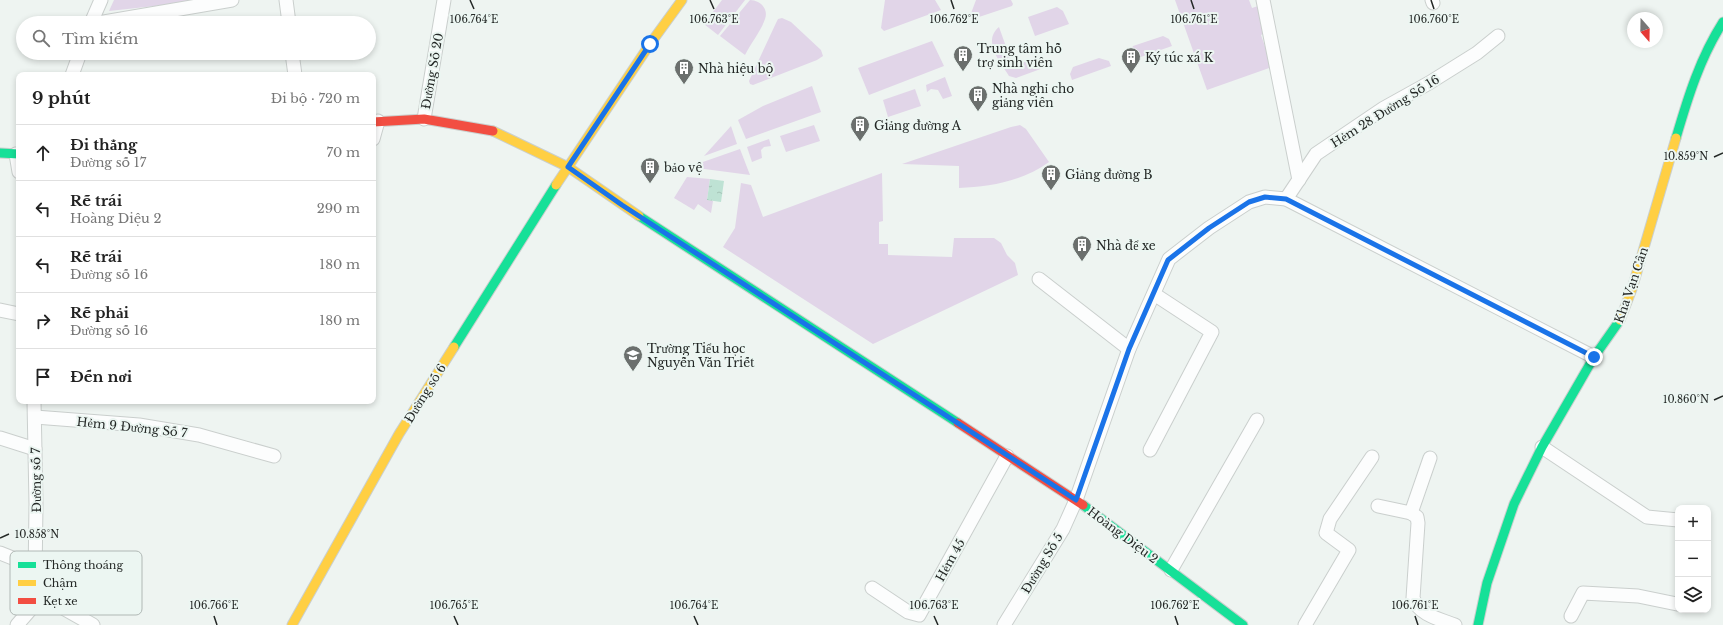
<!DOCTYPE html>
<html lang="vi">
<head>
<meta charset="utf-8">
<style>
	body { margin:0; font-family:"Libre Baskerville",serif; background:#f2f2f2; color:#222 }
	.controls { position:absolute; right:12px; bottom:12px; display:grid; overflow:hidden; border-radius:8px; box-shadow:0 2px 6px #0003 }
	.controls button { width:36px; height:36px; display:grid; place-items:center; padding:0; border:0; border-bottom:1px solid #e0e0e0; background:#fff; color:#222; font:20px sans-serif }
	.compass { position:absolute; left:1627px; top:12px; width:36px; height:36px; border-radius:50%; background:#fff; box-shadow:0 2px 6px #0003; rotate:160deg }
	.stop { position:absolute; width:12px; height:12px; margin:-9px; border:3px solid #1a73e8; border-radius:50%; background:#fff }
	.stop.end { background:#1a73e8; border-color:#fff; box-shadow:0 1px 4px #0008 }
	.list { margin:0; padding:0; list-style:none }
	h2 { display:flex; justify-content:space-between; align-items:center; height:52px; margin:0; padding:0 16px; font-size:17px }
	h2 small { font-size:13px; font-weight:400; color:#767676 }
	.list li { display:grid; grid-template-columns:26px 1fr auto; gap:12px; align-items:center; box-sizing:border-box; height:56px; padding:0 16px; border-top:1px solid #e0e0e0 }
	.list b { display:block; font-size:15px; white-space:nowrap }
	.list p { margin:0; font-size:13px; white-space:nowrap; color:#767676 }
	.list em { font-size:13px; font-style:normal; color:#767676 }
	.icon { flex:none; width:22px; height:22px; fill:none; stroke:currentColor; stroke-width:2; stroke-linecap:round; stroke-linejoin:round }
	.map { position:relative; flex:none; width:1723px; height:625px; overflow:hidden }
	.search { position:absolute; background:#fff; box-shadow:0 2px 6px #0003; left:16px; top:16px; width:360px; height:44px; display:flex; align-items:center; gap:10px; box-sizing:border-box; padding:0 14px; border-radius:22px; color:#767676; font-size:15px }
	.panel { position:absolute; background:#fff; box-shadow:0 2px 6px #0003; left:16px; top:72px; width:360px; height:332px; border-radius:8px }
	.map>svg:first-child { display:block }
</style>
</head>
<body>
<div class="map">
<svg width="1723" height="625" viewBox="0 0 1723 625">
	<defs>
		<pattern id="water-ripples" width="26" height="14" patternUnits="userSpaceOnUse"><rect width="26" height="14" fill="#bee2d4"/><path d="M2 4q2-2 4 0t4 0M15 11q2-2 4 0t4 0" fill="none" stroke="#a3c2b6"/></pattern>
	</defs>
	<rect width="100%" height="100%" fill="#eef4f1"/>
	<g fill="#e1d5e8">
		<polygon points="114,0 210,0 109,11"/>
		<polygon points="722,0 745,0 718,35 704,24"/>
		<path d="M750,0C759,0 769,8 765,19C761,31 751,43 745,55L720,36Z"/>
		<polygon points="885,0 935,0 941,10 884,31 881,28"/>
		<polygon points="976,0 1011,0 1013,4 1012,6 973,19 970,16"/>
		<polygon points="1175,0 1249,0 1252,8 1261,5 1267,32 1261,35 1272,67 1207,90"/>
		<polygon points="1057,7 1063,11 1069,24 1035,36 1028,17"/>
		<polygon points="782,18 791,22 821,50 823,56 817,60 753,85 750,84 749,81 776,23 778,19"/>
		<path d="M999,27L1013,66L1042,56L1046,67L1016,78L1009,76C1000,62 982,41 999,27Z"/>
		<polygon points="1163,36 1169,39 1172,46 1132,60 1129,54 1133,46"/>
		<polygon points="932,41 944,66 869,95 858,68"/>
		<polygon points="1099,58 1109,61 1111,66 1072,80 1070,74 1073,67"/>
		<polygon points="945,77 952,96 943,99 938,90 931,89 927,92 926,85"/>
		<polygon points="812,86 821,112 746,139 738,120 763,106"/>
		<polygon points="915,89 921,106 888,117 883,100"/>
		<polygon points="814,125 820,141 786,152 780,136"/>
		<path d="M1020,125L1026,129L1049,162C1023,181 990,187 959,188V166L902,164L1011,127Z"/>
		<polygon points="731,126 737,144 704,156"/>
		<polygon points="769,139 771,146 764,147 761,150 762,158 752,162 747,147"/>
		<polygon points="740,149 750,175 697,168 700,163"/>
		<polygon points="882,173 883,221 879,222 879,244 888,244 888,255 952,257 954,238 994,238 1001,243 1007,255 1015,263 1018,275 873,344 723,247 735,228 741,183 751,185 763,217"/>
		<polygon points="687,177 710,179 707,200 713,201 711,213 698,204 694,210 674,198"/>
	</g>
	<polygon fill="url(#water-ripples)" points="710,179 724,181 721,202 707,200"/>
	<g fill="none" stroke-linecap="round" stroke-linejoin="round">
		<defs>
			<g id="street">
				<polyline points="286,0 289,23"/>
				<polyline points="1263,0 1299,180"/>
				<polyline points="1432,0 1433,3"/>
				<polyline points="91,23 101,0"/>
				<polyline points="98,23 232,0"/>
				<polyline points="292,53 295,75"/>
				<polyline points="72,75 80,53"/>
				<polyline points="424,119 444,0"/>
				<polyline points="373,139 378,121"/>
				<polyline points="16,154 19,172"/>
				<polyline points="1286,199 1316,154 1384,108 1429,83 1477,53 1498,36"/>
				<polyline points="1039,279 1129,349"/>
				<polyline points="0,310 19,314"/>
				<polyline points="35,417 139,425 199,435 274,456"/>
				<polyline points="0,438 35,449"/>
				<polyline points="1542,447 1647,517 1678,520"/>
				<polyline points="1150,450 1212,332 1154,294"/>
				<path d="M1378,506L1411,513L1417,517L1418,523L1413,598C1419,615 1439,619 1455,625"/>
				<polyline points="1411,513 1430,458"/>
				<polyline points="0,553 35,567"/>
				<polyline points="1171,570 1257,420"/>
				<polyline points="872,588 908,612 919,615 1007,456"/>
				<polyline points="33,591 93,625"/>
				<polyline points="1571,616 1583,593 1638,596 1677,604"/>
				<polyline points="17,625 30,610 35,579 36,504 34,401"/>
				<polyline points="1004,625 1063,529 1076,500 1129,349 1169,259 1209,228 1249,202 1265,197 1286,199 1594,357"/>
				<polyline points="1305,625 1349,550 1326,533 1330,519 1372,457"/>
			</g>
			<g id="fast">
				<path d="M1676,138C1688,97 1700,58 1723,22"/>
				<polyline points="0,153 19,154"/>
				<polyline points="639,216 958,423"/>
				<polyline points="454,347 556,185"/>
				<polyline points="1083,505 1243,625"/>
				<polyline points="1478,625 1487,583 1514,504 1542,447 1594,357 1620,320"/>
			</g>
			<g id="slow">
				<polyline points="493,131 568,167 639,216"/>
				<polyline points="556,185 650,44 682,0"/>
				<polyline points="1620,320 1632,289 1676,138"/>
				<polyline points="292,625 399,434 454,347"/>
			</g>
			<g id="jam">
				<polyline points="373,122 424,119 493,131"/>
				<polyline points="958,423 1083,505"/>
			</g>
		</defs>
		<use href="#street" stroke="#cacfcd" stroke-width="15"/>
		<use href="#fast" stroke="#cacfcd" stroke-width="11"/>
		<use href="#slow" stroke="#cacfcd" stroke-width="11"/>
		<use href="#jam" stroke="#cacfcd" stroke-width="11"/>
		<use href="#street" stroke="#fcfdfd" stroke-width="13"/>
		<use href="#fast" stroke="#16e098" stroke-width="9"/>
		<use href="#slow" stroke="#ffcf43" stroke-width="9"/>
		<use href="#jam" stroke="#f24e42" stroke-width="9"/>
	</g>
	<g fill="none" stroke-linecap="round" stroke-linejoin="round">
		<polyline stroke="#1a73e8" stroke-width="5" points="650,44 568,167 622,205 1076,500 1129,349 1168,260 1209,228 1249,202 1265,197 1286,199 1594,357"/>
	</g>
	<path fill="none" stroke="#242826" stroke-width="1.5" d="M470,0L474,9M710,0L714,9M951,0L954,9M1191,0L1194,9M1431,0L1434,9M1714,157L1723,153M1714,400L1723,396M0,538L9,534M214,616L217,625M454,616L458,625M694,616L698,625M934,616L938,625M1175,616L1178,625M1415,616L1418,625"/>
	<defs>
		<symbol id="building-pin" viewBox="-11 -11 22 30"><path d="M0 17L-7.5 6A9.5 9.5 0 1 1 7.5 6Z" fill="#6b6f6d" stroke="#ecf6f2"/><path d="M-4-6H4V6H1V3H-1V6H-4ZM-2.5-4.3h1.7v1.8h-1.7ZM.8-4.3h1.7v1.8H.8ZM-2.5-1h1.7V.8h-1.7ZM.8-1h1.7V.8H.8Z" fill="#fff"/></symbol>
		<symbol id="school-pin" viewBox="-11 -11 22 30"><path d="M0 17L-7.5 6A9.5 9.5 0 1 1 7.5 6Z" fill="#6b6f6d" stroke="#ecf6f2"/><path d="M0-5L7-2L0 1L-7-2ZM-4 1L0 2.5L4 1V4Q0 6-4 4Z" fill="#fff"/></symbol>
	</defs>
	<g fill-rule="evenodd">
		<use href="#building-pin" x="952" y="44" width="22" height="30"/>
		<use href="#building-pin" x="1120" y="46" width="22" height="30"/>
		<use href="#building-pin" x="673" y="57" width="22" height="30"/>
		<use href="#building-pin" x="967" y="84" width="22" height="30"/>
		<use href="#building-pin" x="849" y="114" width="22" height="30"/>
		<use href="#building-pin" x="639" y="156" width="22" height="30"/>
		<use href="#building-pin" x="1040" y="163" width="22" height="30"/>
		<use href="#building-pin" x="1071" y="234" width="22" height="30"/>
		<use href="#school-pin" x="622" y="344" width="22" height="30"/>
	</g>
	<g text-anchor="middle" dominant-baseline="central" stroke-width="4" stroke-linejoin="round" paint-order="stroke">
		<g font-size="12" fill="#242826" stroke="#ecf6f2" text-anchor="start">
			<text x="977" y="48">Trung tâm hỗ<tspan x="977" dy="14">trợ sinh viên</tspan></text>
			<text x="1145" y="57">Ký túc xá K</text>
			<text x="698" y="68">Nhà hiệu bộ</text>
			<text x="992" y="88">Nhà nghỉ cho<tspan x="992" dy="14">giảng viên</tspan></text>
			<text x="874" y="125">Giảng đường A</text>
			<text x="664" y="167">bảo vệ</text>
			<text x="1065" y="174">Giảng đường B</text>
			<text x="1096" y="245">Nhà để xe</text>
			<text x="647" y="348">Trường Tiểu học<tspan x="647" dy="14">Nguyễn Văn Triết</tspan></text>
		</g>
		<g font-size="12" fill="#242826" stroke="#ecf6f2">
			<text transform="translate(432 71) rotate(-80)">Đường Số 20</text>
			<text transform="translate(1385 111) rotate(-32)">Hẻm 28 Đường Số 16</text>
			<text transform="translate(1631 285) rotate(-71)">Kha Vạn Cân</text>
			<text transform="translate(425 393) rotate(-58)">Đường số 6</text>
			<text transform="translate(132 427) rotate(6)">Hẻm 9 Đường Số 7</text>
			<text transform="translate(36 480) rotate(-91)">Đường số 7</text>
			<text transform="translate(1123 535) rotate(37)">Hoàng Diệu 2</text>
			<text transform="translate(950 560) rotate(-61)">Hẻm 45</text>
			<text transform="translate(1042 563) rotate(-59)">Đường Số 5</text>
		</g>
	</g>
	<rect x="10" y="551" width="132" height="64" rx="6" fill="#ecf6f2" stroke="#b0b8b5" stroke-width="1"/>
	<rect x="18" y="562" width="18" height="6" fill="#16e098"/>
	<rect x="18" y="580" width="18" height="6" fill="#ffcf43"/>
	<rect x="18" y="598" width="18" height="6" fill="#f24e42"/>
	<g font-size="11" fill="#242826">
		<text x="43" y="569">Thông thoáng</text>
		<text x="43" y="587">Chậm</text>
		<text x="43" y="605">Kẹt xe</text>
	</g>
	<g font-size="10" text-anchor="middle" fill="#242826" stroke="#ecf6f2" stroke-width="4" stroke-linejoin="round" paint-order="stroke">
		<text x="474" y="23">106.764°E</text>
		<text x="714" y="23">106.763°E</text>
		<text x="954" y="23">106.762°E</text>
		<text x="1194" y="23">106.761°E</text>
		<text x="1434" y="23">106.760°E</text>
		<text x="1686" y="160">10.859°N</text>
		<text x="1686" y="403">10.860°N</text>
		<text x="37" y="538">10.858°N</text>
		<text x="214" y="609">106.766°E</text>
		<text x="454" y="609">106.765°E</text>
		<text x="694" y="609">106.764°E</text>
		<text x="934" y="609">106.763°E</text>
		<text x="1175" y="609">106.762°E</text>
		<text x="1415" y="609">106.761°E</text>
	</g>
</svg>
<div class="controls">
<button>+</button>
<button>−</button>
<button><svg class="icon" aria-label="layers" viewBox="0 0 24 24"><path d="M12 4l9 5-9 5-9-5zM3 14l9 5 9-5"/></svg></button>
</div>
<svg class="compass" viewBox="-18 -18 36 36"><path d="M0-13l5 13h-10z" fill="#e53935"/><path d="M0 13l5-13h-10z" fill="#767676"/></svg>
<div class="stop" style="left:650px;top:44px"></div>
<div class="stop end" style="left:1594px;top:357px"></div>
<div class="search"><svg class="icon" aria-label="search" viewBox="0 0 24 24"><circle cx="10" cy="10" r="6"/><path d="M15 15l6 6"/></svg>Tìm kiếm</div>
<section class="panel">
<h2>9 phút<small>Đi bộ · 720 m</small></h2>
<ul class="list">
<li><svg class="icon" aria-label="ahead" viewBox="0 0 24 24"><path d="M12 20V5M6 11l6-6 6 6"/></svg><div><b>Đi thẳng</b><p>Đường số 17</p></div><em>70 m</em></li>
<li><svg class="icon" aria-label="left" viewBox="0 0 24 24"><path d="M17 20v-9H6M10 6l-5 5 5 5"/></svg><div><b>Rẽ trái</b><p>Hoàng Diệu 2</p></div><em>290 m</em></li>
<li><svg class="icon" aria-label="left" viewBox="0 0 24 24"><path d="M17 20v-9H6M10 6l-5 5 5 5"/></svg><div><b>Rẽ trái</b><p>Đường số 16</p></div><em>180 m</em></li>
<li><svg class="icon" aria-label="right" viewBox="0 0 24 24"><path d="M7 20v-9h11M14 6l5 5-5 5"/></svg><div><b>Rẽ phải</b><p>Đường số 16</p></div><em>180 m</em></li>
<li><svg class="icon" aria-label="arrive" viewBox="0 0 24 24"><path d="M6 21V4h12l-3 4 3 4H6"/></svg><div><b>Đến nơi</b></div></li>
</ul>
</section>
</div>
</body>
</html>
